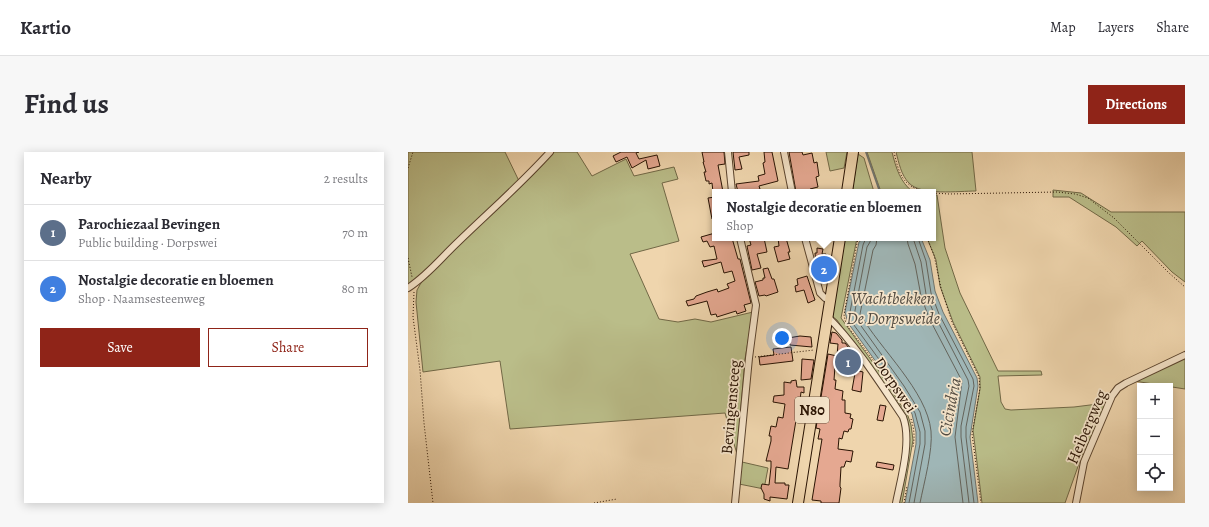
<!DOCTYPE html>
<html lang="en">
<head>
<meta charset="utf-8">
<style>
	body { margin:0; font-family:Alegreya,serif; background:#f7f7f7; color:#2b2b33 }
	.controls { position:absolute; right:12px; bottom:12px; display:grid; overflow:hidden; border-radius:0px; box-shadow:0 2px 10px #0003 }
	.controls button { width:36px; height:36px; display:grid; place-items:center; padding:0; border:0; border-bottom:1px solid #e1e1e2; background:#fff; color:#2b2b33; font:20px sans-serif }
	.you { position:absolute; left:374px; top:186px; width:14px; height:14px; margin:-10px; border:3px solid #fff; border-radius:50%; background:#1a73e8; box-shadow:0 0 0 6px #1a73e833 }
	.badge { display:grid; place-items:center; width:26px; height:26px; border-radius:50%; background:#8f2418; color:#fff; font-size:13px; font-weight:700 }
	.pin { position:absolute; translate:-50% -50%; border:2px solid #fff; box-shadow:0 1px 4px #0006 }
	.popup { position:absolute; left:304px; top:37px; width:224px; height:52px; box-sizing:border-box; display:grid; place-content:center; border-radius:0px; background:#fff; filter:drop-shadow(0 1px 3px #0005); font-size:13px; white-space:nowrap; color:#7c7c81 }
	.popup b { font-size:15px; color:#2b2b33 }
	.popup::after { content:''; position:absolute; left:50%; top:100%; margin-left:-8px; border:8px solid transparent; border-top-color:#fff }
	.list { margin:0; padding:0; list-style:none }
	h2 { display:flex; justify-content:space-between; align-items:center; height:52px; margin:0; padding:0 16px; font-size:17px }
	h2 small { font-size:13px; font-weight:400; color:#7c7c81 }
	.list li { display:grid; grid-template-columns:26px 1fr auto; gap:12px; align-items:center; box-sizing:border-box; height:56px; padding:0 16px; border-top:1px solid #e1e1e2 }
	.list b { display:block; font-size:15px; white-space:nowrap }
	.list p { margin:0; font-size:13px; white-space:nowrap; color:#7c7c81 }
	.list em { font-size:13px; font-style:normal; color:#7c7c81 }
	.actions { display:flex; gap:8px; padding:12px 16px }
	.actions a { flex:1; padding:9px 0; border:1px solid #8f2418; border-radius:0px; text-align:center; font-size:14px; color:#8f2418 }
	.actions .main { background:#8f2418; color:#fff }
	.icon { flex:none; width:22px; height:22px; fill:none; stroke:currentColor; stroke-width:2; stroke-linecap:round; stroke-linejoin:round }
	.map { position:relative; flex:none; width:777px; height:351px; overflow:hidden; border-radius:0px }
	header { display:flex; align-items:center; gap:24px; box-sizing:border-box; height:56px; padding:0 20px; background:#fff; border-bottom:1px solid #e1e1e2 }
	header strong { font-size:19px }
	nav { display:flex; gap:22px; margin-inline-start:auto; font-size:14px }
	.intro { display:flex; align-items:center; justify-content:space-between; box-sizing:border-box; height:96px; padding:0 24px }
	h1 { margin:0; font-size:28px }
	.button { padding:10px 18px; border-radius:0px; background:#8f2418; color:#fff; font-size:14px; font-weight:700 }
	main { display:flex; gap:24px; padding:0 24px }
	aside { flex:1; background:#fff; border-radius:0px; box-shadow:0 2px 10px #0003 }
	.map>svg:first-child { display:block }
</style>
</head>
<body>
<header>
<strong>Kartio</strong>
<nav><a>Map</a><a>Layers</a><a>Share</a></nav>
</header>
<div class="intro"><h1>Find us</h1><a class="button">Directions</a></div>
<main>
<aside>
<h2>Nearby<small>2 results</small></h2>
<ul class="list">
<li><span class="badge" style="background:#5c6f8a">1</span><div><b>Parochiezaal Bevingen</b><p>Public building · Dorpswei</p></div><em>70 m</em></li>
<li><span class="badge" style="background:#3f7fe0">2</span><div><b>Nostalgie decoratie en bloemen</b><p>Shop · Naamsesteenweg</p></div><em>80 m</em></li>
</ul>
<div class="actions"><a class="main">Save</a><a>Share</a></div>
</aside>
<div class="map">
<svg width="777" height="351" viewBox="0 0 777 351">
	<rect width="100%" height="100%" fill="#efd5ad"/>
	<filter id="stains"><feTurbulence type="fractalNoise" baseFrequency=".005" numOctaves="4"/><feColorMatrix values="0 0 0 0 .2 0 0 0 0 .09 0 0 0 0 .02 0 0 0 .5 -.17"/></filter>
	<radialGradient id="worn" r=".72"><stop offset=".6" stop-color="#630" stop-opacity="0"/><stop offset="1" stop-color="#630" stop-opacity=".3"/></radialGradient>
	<g fill="#babd89" stroke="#716846">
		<polygon points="0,0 97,0 111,29 16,120 0,133"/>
		<polygon points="146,0 169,0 184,24 218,7 226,24 266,15 270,27 254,31 271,89 222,102 251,167 270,170 287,167 303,170 345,160 337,207 329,302 317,261 102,277 92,209 15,220 8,150 9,138 13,131 46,98 126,22"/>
		<polygon points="418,0 439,0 436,16 422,19"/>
		<path d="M459,0H484C488,16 492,30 505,40H473Z"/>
		<path d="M488,0H564L568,39C551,39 513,44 501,31C493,23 491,11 488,0Z"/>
		<polygon points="450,2 456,6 466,40 444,40"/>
		<polygon points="645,38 673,41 703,60 777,60 777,130 764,120 734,89 729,94 708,75 661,45 645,45"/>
		<polygon points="525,43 529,43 537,96 552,141 590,219 633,219 634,223 590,224 593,250 597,257 603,258 666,255 698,251 688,275 673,306 657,351 574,351 565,278 572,237 572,225 545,170 532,134 528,108 519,86 525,86"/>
		<polygon points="437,86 449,86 433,166 471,219 500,264 503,273 505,288 494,351 490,351 501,278 466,220 429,168 424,164"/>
		<polygon points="777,206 777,237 726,229"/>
		<polygon points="334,310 360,316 356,337 331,332"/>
	</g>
	<polygon fill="#9fb6b6" stroke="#6f746e" points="456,86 513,86 522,108 527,139 535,160 569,226 570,234 562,285 570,351 497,351 508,292 508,280 504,262 489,239 440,171 437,160 451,90"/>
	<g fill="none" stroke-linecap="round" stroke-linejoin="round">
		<g stroke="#64645c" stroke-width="1">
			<polyline points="458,86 455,93 441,165 443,169 492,236 507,261 512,280 512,292 501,351"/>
			<polyline points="463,86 462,90 459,95 446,164 496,234 512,260 517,279 517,292 506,351"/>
			<path d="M469,86L468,93L465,98L452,162C472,197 519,239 523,279C525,298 516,331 512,351"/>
			<polyline points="499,86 500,92 507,112 513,144 521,166 554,229 547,285 555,351"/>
			<polyline points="505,86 513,110 518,142 527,164 560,228 561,234 553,274 553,285 561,351"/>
			<polyline points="510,86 518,109 523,141 531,162 565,227 566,234 558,275 558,285 566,351"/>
		</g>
		<polyline stroke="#6f746e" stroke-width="2" points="458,0 472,40"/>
	</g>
	<g fill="#e5a891" stroke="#281202">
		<polygon points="213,0 231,0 228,1 231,7 249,3 252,14 240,17 238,8 224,16 219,5 208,10 205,4"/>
		<polygon points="294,0 316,0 317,12 310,13 315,40 305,40 304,31 301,32 301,29 298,29 296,20 298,20 295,10 296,10"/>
		<polygon points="325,0 341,0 341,3 331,5 334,17 327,18"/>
		<polygon points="356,0 364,0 370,29 351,34 352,37 342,40 330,40 328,32 351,29 350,24 357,22 355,11 357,10"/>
		<polygon points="381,0 394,0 395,3 404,1 406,11 409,10 411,24 408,25 410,35 402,37 402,40 388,40"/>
		<polygon points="307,45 307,66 304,67 300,46"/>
		<polygon points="307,81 307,86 324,86 330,107 332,107 343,151 336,153 338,159 329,162 328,159 309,165 308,162 303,163 299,149 280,154 278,149 286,147 288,144 299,140 309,137 310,140 321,136 319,132 327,129 324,119 316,121 313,110 296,115 294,109 309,107 306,94 302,95 299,89 295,90 293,85"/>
		<polygon points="341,86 356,86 359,100 349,102 353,116 344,118 339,94 343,93"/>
		<polygon points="370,86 378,86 382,100 380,100 382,107 370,110 366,95 371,94"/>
		<polygon points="409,96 415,97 414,102 418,102 417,109 421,110 419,126 412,126 411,122 413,111 408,111 407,101 409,101"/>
		<polygon points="360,116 364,127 366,127 370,140 358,144 357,143 351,144 347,130 355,128 355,126 357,126 355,117"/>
		<polygon points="399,124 407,148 400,151 396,138 388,140 387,134 390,133 389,127"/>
		<polygon points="424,180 428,181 434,188 434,191 437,191 453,211 451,219 455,220 453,240 444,238 447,221 438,220 438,215 427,214 426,228 428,228 427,237 435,239 434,248 437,248 437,261 443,262 442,266 445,267 443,277 441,277 440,280 436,279 434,287 431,286 430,297 445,299 443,310 438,309 436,315 433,315 432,332 432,335 433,336 431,351 413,351 413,349 404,348 414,287 410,287 412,277 408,276 420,202 429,204 430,192 422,191"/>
		<polygon points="392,184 403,185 404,195 382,193 380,186"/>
		<polygon points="383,195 385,209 352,213 351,205 366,203 365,197"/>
		<polygon points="394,207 406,208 403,227 393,228"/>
		<polygon points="388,228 389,235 396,235 396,241 393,240 391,257 390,256 380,317 368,315 367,331 377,331 377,333 381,333 379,347 362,345 362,349 356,347 356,342 353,336 354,332 361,333 363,315 363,309 358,309 363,289 363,284 361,284 363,274 368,275 370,265 375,266 377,252 365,250 366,244 376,243 376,230 383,231 383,229"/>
		<polygon points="472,253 478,254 475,269 469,268"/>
		<polygon points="469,310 486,313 485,318 468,315"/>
	</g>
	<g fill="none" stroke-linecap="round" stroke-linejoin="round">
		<defs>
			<g id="street">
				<polyline points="320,0 324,40"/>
				<polyline points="376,0 384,40"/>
				<polyline points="397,86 412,141 417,146 422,148"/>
				<path d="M0,136C19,124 33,106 50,90C81,60 113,32 142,0"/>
				<path d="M419,164C448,193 472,231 495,265C504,289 493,326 488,351"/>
				<polyline points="327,351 341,206 348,153 332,86"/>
				<polyline points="668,351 676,310 704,244 710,236 718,231 777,203"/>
			</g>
			<g id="primary">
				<polyline points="439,40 445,0"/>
				<polyline points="390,351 432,86"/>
			</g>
		</defs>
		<use href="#street" stroke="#5a432d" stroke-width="8"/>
		<use href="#primary" stroke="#281202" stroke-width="12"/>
		<g stroke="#281202" stroke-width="1" stroke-dasharray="1 2" stroke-linecap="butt">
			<path d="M486,0C491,22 494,34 518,40"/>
			<polyline points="0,16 5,0"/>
			<polyline points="525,41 541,42 649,40 667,42 680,46 706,66 761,121 777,135"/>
			<polyline points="450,86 436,163 438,172 471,216 487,240"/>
			<polyline points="519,86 526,103 533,136 544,170 571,225 572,236 564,282 573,351"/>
			<polyline points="0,106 4,125"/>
			<polyline points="6,140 5,165 12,218 16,271 25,351"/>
			<polyline points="347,205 406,198"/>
			<path d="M503,267C506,276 507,285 505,295"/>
			<polyline points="186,351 209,347"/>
			<polyline points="496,351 499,334"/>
		</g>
		<use href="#street" stroke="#f5e4ca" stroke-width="6"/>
		<use href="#primary" stroke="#efd5ad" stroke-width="10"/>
	</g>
	<g text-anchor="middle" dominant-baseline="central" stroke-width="3.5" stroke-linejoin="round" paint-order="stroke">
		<rect fill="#f5e4ca" stroke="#66513e" stroke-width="1" x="387" y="245" width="34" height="26" rx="3"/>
		<g font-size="15" font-weight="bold" fill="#281202">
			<text x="404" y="258">N80</text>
		</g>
		<g font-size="16" fill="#281202" stroke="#f5e4ca">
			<text transform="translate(487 233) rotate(56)">Dorpswei</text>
			<text transform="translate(323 255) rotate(-85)">Bevingensteeg</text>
			<text transform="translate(679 275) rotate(-67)">Heibergweg</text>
		</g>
		<g font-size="17" font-style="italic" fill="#524b41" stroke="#f5e4ca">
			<text x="485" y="146">Wachtbekken<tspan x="485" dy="20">De Dorpsweide</tspan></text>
			<text transform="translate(542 255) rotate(-79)">Cicindria</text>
		</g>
	</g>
	<rect width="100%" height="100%" filter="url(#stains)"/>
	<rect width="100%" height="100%" fill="url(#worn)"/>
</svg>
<div class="controls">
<button>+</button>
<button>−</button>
<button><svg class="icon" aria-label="locate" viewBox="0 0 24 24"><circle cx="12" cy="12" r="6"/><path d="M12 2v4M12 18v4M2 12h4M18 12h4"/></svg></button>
</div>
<div class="you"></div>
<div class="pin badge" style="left:440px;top:210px;background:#5c6f8a">1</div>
<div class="pin badge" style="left:416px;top:117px;background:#3f7fe0">2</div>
<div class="popup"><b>Nostalgie decoratie en bloemen</b>Shop</div>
</div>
</main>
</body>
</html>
